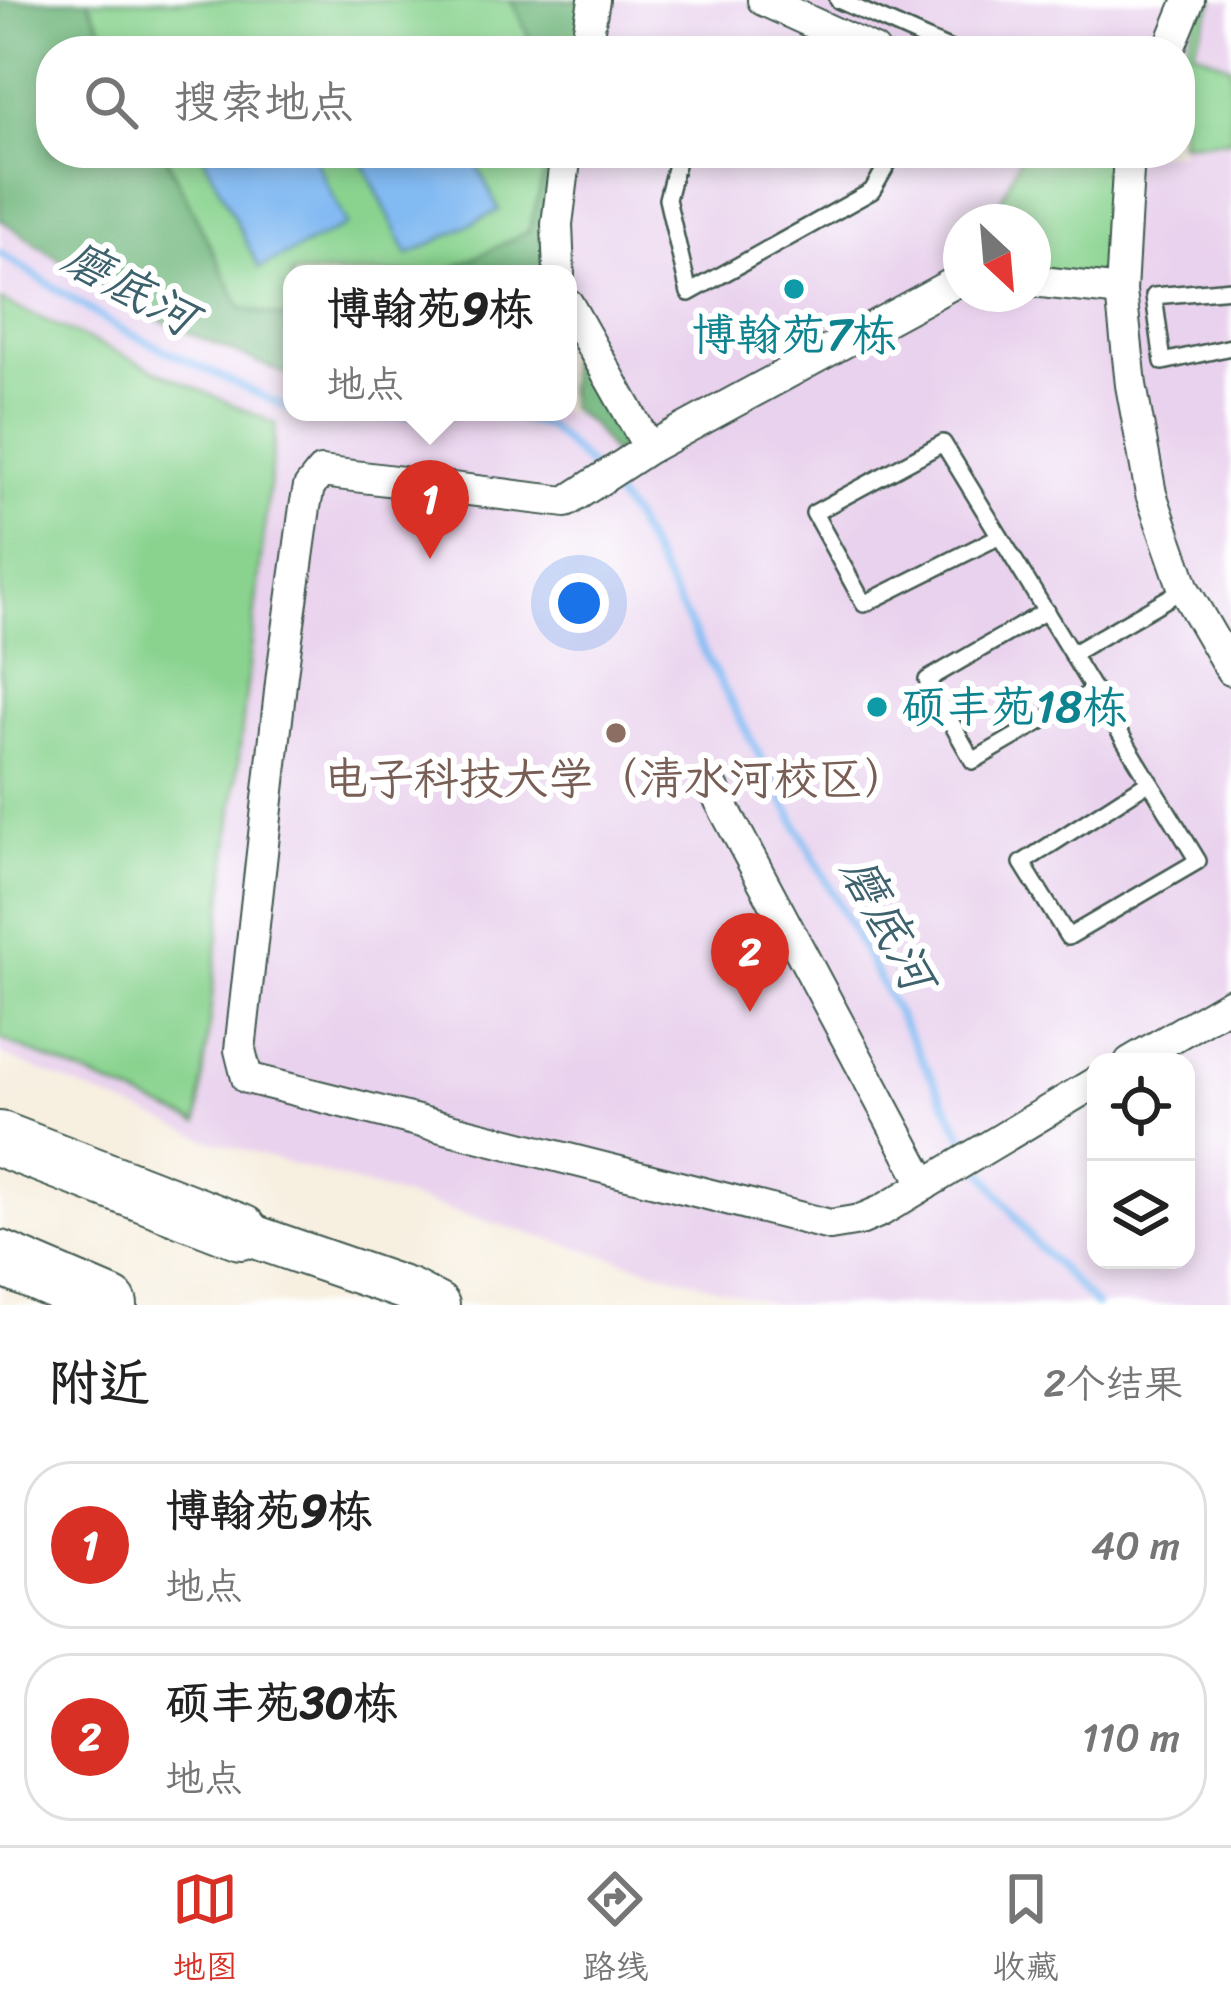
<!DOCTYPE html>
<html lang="zh">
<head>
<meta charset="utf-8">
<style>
	body { margin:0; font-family:Sriracha,"LXGW WenKai TC",sans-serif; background:#f2f2f2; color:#222 }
	.controls { position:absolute; right:36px; bottom:36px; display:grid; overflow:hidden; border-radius:24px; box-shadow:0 6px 18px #0003 }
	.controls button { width:108px; height:108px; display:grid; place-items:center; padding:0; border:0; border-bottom:3px solid #e0e0e0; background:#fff; color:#222; font:60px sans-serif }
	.compass { position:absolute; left:943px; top:204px; width:108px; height:108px; border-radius:50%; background:#fff; box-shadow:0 6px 18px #0003; rotate:154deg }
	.you { position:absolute; left:579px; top:603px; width:42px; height:42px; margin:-30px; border:9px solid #fff; border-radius:50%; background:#1a73e8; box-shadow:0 0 0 18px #1a73e833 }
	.badge { display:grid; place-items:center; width:78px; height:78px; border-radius:50%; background:#d93025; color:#fff; font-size:39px; font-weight:700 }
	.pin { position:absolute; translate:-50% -99px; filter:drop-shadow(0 3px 6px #0008) }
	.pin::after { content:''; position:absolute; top:63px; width:42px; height:36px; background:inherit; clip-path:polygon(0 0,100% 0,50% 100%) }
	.popup { position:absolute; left:283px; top:265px; width:294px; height:156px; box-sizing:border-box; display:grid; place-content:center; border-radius:24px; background:#fff; filter:drop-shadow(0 3px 9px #0005); font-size:39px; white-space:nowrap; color:#767676 }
	.popup b { font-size:45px; color:#222 }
	.popup::after { content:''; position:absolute; left:50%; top:100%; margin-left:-24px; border:24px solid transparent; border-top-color:#fff }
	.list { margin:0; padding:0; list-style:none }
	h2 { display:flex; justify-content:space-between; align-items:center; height:156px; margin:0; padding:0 48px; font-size:51px }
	h2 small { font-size:39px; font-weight:400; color:#767676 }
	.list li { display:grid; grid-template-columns:78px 1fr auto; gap:36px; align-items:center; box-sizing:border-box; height:168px; margin:0 24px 24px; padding:0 24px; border:3px solid #e0e0e0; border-radius:48px }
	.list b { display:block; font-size:45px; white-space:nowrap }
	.list p { margin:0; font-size:39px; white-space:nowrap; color:#767676 }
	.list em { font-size:39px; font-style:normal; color:#767676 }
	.icon { flex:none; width:66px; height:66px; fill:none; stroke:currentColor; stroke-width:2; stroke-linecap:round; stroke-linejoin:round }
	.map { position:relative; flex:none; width:1231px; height:1305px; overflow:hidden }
	.search { position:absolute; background:#fff; box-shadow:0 6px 18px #0003; left:36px; right:36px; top:36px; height:132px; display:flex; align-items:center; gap:30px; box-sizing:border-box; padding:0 42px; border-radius:48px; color:#767676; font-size:45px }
	.sheet { height:540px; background:#fff }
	nav { display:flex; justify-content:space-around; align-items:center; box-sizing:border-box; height:168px; border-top:3px solid #e0e0e0; background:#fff; font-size:33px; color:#767676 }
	nav a { display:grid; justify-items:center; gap:6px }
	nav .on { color:#d93025 }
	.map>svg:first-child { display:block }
</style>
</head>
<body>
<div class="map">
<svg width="1231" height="1305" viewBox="0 0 1231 1305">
	<rect width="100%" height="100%" fill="#fff"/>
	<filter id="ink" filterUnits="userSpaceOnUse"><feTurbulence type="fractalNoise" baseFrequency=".00833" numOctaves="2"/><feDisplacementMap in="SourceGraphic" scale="24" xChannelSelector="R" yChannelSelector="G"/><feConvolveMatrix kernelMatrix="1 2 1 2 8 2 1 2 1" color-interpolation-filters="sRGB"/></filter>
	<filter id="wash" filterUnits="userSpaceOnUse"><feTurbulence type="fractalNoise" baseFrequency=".004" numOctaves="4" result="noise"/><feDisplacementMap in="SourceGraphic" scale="48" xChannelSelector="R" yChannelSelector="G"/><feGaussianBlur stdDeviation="2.7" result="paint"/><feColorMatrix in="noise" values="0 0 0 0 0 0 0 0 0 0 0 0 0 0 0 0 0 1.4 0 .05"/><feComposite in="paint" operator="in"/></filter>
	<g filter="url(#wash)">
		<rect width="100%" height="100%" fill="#f7efe0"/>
		<path fill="#e9d2ed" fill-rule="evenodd" d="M0,0H1231V1305H775L209,1140L0,1054ZM51,51H1180V153H51ZM961,222H1033V294H961ZM292,274H568V412H292ZM1096,1062H1186V1260H1096Z"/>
		<g fill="#89d38f" stroke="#548862" stroke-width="3">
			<polygon points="88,0 511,0 536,51 113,51"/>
			<polygon points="1205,0 1214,0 1193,50 1231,66 1231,140 1180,143 1180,59"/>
			<polygon points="164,153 550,153 529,231 442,274 292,274 292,320 241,308"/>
			<polygon points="1022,153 1090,153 1119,166 1115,285 1033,275 1033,222 991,222"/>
			<polygon points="0,300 276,424 198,1123 0,1039"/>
		</g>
		<g fill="#6eb57a" stroke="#467957" stroke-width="3">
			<polygon points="0,0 88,0 113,51 51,51 51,153 164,153 241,308 292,320 292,377 129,307 0,219"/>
			<polygon points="511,0 594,0 585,51 536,51"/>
			<polygon points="550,153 566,153 559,274 442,274 529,231"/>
			<polygon points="568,304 641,434 612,454 592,425 568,408"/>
		</g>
		<g fill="#82baf2" stroke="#507c93" stroke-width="3">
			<polygon points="202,153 312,153 347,225 259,268"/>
			<polygon points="358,153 471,153 499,210 408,255"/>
		</g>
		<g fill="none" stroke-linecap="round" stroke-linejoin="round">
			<g stroke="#82baf2" stroke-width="8">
				<polyline points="0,253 118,328 292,410"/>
				<polyline points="305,412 379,416 453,412"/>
				<polyline points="496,412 549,427 598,474"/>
				<polyline points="607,486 633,519 971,1151"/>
				<polyline points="978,1164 1034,1242 1096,1305"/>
			</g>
		</g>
	</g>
	<g filter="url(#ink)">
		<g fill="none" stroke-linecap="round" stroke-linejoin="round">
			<defs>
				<g id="service">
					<polyline points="838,0 953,51"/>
					<polyline points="679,153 667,199 689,293 872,191 894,153"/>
					<polyline points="862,153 887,164"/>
					<polyline points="1231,289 1154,296 1163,362 1231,347"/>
					<polyline points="1000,536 864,604 814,513 943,443 1198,861 1068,937 1022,863 1150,781"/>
					<polyline points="1046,611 927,680 973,761 1095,690"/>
					<polyline points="1073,653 1184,589"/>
				</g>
				<g id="minor">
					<polyline points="763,0 874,51"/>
					<polyline points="585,51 594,0"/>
					<polyline points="1168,51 1189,0"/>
					<polyline points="1129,153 1121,291 1131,385 1151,494 1184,589 1231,670"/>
					<polyline points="559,274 557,224 566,153"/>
					<polyline points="961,279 649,448 566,502 321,472 309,487 305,507 282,674 240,1050 247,1078 830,1225 860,1220 881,1211 1096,1082"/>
					<polyline points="1033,281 1121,291"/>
					<polyline points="568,304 649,448"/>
					<polyline points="713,788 925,1185"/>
					<polyline points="1130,1062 1231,1003"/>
				</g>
				<polyline id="secondary" points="241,1232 409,1290 438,1305"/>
				<g id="motorway">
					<polyline points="0,1139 241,1232"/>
					<polyline points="0,1258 110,1305"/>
				</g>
			</defs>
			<use href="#service" stroke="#3f584e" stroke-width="20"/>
			<use href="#minor" stroke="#3f584e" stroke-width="34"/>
			<use href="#secondary" stroke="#3f584e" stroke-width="46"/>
			<use href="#motorway" stroke="#3f584e" stroke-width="58"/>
			<use href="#service" stroke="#fff" stroke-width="15"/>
			<use href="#minor" stroke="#fff" stroke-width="30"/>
			<use href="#secondary" stroke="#fff" stroke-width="42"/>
			<use href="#motorway" stroke="#fff" stroke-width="54"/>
		</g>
	</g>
	<g fill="#0f9aa8" stroke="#fff" stroke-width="4.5">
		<circle cx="794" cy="289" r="12"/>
		<circle cx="877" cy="707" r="12"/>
	</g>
	<circle fill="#8d6e63" stroke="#fff" stroke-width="4.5" cx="616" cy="733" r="12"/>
	<g text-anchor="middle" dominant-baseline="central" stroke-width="12" stroke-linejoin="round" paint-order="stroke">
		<g font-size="45" fill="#0d838f" stroke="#fff">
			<text x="794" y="335">博翰苑7栋</text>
			<text x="901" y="707" text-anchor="start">硕丰苑18栋</text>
		</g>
		<g font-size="45" fill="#785e54" stroke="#fff">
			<text x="616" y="779">电子科技大学（清水河校区）</text>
		</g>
		<g font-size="48" font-style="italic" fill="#3d626d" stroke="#fff">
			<text transform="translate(130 287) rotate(29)">磨底河</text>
			<text transform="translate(888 923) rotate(62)">磨底河</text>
		</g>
	</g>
</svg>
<div class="controls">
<button><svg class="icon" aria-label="locate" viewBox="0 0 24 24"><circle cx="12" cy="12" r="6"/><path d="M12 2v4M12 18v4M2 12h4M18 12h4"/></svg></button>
<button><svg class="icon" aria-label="layers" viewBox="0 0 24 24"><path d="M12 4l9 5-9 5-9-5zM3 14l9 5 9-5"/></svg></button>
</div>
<svg class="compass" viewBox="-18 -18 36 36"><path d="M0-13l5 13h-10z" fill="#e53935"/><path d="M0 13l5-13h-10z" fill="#767676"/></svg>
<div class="you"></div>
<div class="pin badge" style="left:430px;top:559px">1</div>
<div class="popup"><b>博翰苑9栋</b>地点</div>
<div class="pin badge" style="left:750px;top:1012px">2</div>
<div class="search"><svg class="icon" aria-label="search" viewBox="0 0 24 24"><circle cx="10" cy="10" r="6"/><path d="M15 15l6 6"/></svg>搜索地点</div>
</div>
<section class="sheet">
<h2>附近<small>2个结果</small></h2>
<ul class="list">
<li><span class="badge">1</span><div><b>博翰苑9栋</b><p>地点</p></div><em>40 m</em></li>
<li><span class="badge">2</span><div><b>硕丰苑30栋</b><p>地点</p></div><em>110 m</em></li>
</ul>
</section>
<nav>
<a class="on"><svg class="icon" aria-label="map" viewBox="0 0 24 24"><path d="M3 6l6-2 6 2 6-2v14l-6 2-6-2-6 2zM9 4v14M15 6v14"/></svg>地图</a>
<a><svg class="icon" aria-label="directions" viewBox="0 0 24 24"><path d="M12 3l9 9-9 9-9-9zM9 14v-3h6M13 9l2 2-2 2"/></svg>路线</a>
<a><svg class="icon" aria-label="saved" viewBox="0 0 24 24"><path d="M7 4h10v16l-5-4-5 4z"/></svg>收藏</a>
</nav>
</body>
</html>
